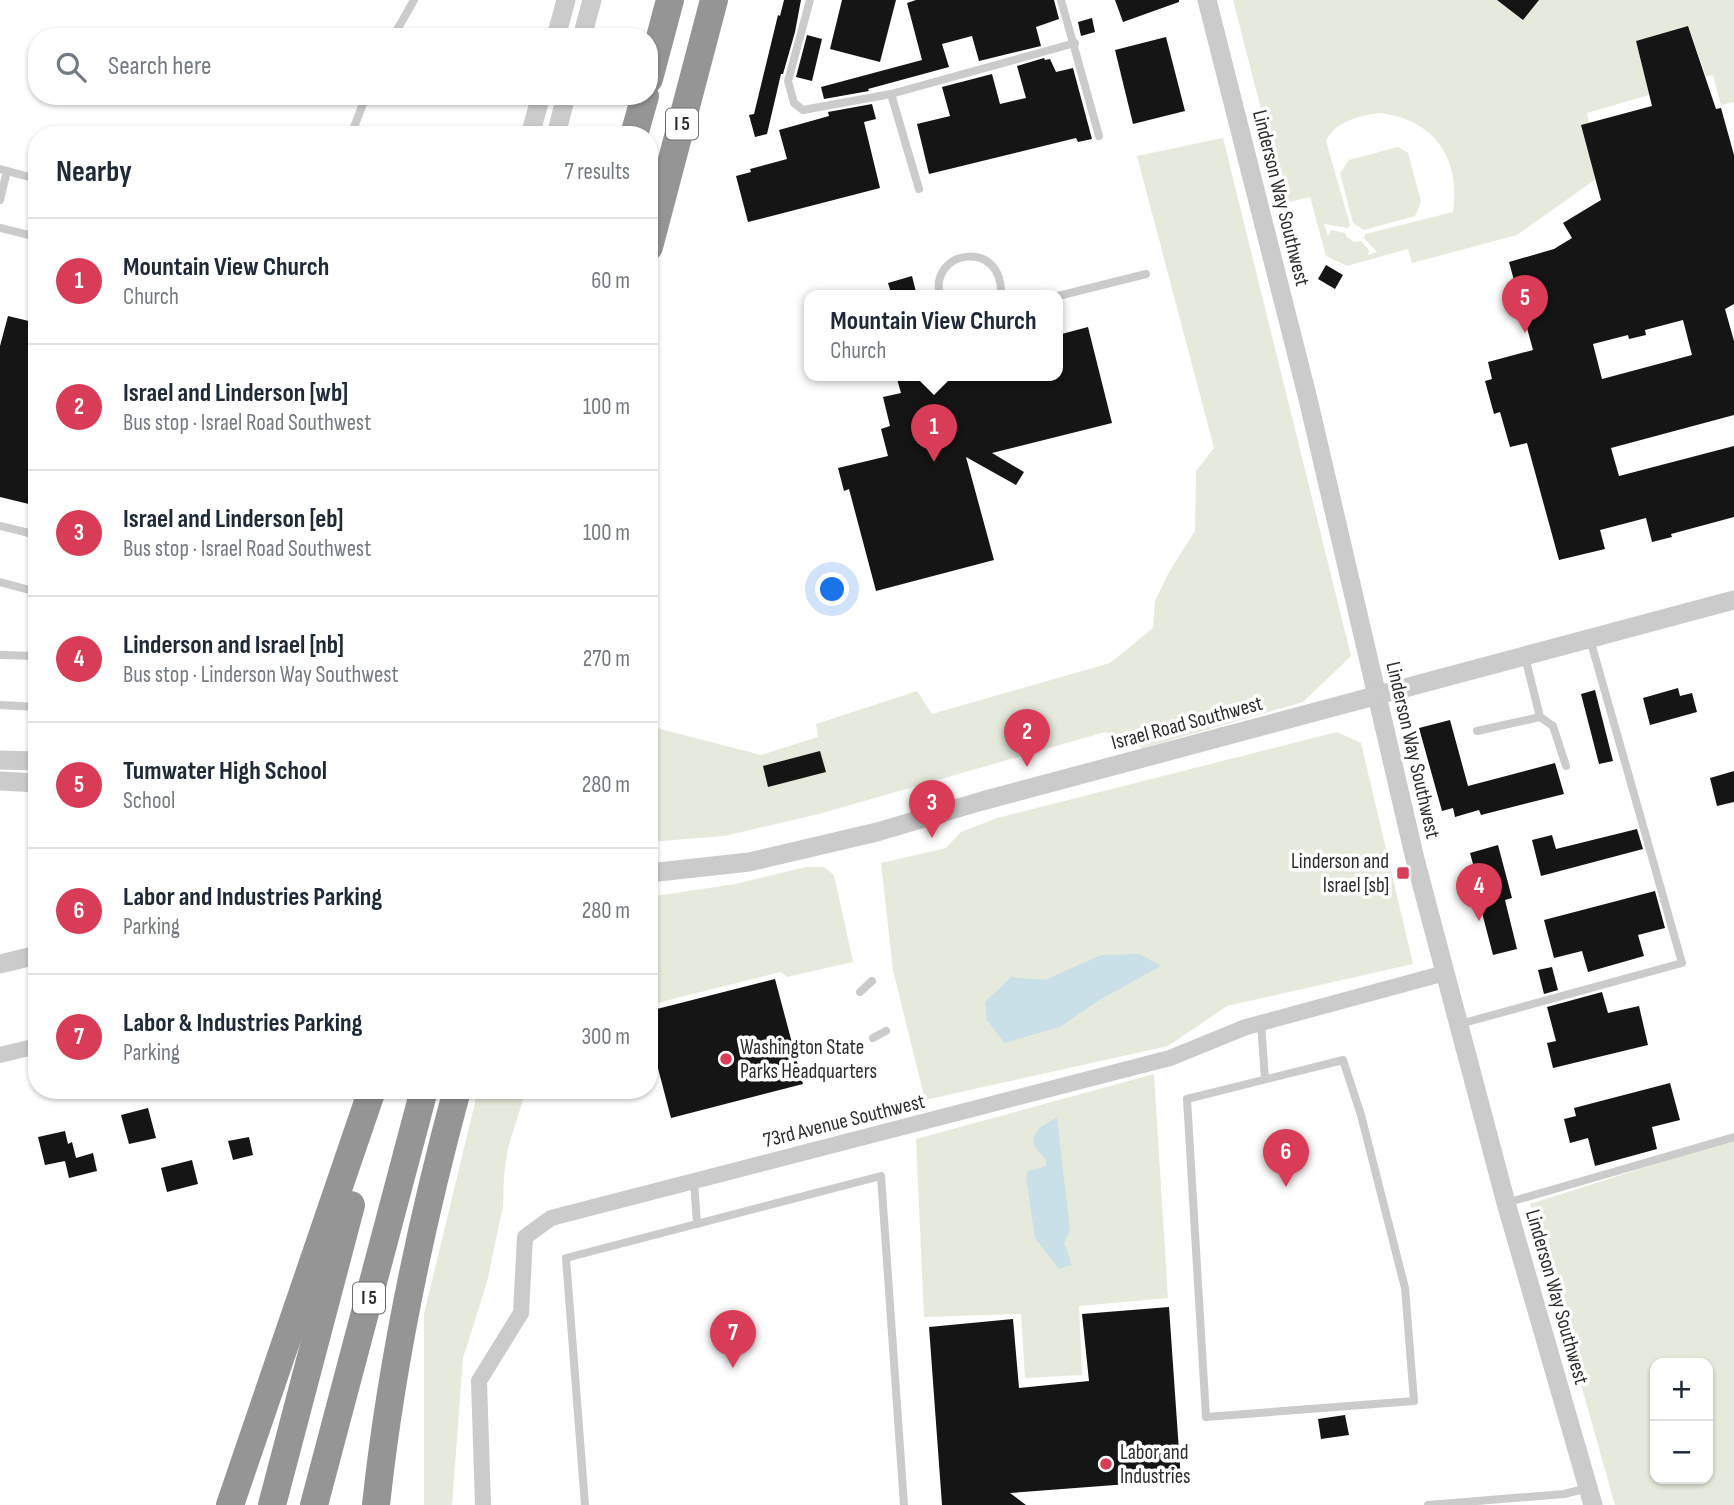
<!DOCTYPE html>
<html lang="en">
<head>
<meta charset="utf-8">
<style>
	body { margin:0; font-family:"Sofia Sans Condensed",sans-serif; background:#f6f6f7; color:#1f2937 }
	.controls { position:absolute; right:21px; bottom:21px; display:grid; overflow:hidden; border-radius:14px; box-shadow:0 2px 5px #0004 }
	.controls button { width:63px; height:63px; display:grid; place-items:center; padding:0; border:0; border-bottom:2px solid #e0e1e3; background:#fff; color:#1f2937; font:35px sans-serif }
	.you { position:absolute; left:833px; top:590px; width:24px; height:24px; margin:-18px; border:5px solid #fff; border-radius:50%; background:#1a73e8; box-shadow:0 0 0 10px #1a73e833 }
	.badge { display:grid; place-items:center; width:46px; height:46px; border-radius:50%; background:#d83c57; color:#fff; font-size:23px; font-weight:700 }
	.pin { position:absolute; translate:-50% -58px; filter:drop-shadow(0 2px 4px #0008) }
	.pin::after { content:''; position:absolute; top:37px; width:24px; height:21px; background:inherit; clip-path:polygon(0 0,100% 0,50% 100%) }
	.popup { position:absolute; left:804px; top:290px; width:259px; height:91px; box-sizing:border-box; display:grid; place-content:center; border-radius:14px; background:#fff; filter:drop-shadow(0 2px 5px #0005); font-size:23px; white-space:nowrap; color:#747a83 }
	.popup b { font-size:26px; color:#1f2937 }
	.popup::after { content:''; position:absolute; left:50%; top:100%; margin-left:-14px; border:14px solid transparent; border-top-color:#fff }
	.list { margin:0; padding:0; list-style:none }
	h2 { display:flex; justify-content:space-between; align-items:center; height:91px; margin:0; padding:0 28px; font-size:30px }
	h2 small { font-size:23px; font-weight:400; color:#747a83 }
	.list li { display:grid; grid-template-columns:46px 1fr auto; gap:21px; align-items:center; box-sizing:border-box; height:126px; padding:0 28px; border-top:2px solid #e0e1e3 }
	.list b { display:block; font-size:26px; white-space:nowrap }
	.list p { margin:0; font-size:23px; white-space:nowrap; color:#747a83 }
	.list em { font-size:23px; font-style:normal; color:#747a83 }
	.icon { flex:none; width:38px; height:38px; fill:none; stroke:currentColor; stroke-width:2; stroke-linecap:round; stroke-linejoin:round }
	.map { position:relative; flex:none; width:1734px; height:1505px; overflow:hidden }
	.search { position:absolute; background:#fff; box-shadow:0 2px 5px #0004; left:28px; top:28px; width:630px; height:77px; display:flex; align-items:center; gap:18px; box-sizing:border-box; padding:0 24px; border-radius:28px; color:#747a83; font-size:26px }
	.panel { position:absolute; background:#fff; box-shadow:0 2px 5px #0004; left:28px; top:126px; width:630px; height:973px; border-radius:28px }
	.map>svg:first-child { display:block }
</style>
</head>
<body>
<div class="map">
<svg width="1734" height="1505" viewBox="0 0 1734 1505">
	<rect width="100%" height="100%" fill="#fff"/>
	<g fill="#e5eadc" fill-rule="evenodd">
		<path d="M1233,0H1734V102L1721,105L1713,75L1706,76L1688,26L1636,41L1649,95L1587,113L1589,123L1581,126L1596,179L1517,235L1412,263L1408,249L1347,266L1326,256L1310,197L1285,203ZM1379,113C1434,119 1461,158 1453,212L1365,234L1364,238L1377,252L1368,255L1369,250L1361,241L1354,242L1347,237L1345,233L1331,230L1328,236L1324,224L1348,228L1350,225L1326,141C1336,121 1358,116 1379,113Z"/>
		<polygon points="1223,138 1351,656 1303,702 1143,748 1105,732 819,814 724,836 649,842 649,726 761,755 818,737 816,724 917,691 932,714 1110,663 1153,628 1155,601 1169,572 1195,531 1196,471 1214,448 1137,156"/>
		<polygon points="1398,147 1408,153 1421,202 1415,216 1364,230 1353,223 1340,173 1349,160"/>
		<polygon points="1337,732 1361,743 1413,964 1227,1006 1168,1046 925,1100 893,970 881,863 946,848 961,832 997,818"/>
		<polygon points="806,867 824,867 834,875 853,962 787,977 781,972 649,1005 649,897 735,884"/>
		<polygon points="1154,1074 1168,1298 1079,1306 1082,1375 1025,1378 1021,1314 924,1317 916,1139"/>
		<polygon points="478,1090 526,1090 508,1148 504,1174 503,1206 487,1282 463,1358 452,1505 424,1505 424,1314"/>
		<path d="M1734,1139V1505H1615L1530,1204ZM1655,1363H1708V1479H1655Z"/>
	</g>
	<g fill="#cae0e9">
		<polygon points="1140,954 1161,966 1096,1002 1060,1027 1004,1043 987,1020 985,1002 1011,977 1045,980 1101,955"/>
		<polygon points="1057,1117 1070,1230 1064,1243 1072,1265 1059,1269 1035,1238 1026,1178 1028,1171 1046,1166 1046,1160 1035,1147 1033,1138 1039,1128"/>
	</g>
	<g fill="#151515" fill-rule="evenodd">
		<polygon points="784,0 801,0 795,32 783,74 781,74 767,134 755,137 749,115 754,114 778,15 780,16"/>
		<polygon points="842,0 896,0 880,62 830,49"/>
		<polygon points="916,0 1054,0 1059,19 1036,27 1041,46 979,61 972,36 942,44 949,67 868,89 869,91 824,99 821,87 922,60 907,3"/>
		<polygon points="1115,0 1179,0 1179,2 1123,22"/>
		<polygon points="1497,0 1539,0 1523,20"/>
		<polygon points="1092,18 1095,32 1081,36 1078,22"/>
		<path d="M1688,26L1716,109L1721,108L1734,155V304L1725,309L1734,341V415L1611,448L1619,476L1734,446V517L1671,534L1672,537L1652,542L1646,518L1600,530L1605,549L1559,560L1527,443L1510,447L1500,412L1494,414L1485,381L1492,379L1488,362L1533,350L1509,262L1554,249L1572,238L1563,223L1601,200L1581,125L1652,106L1636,41ZM1683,320L1692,355L1602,379L1593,344L1628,335L1629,339L1646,335L1645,330Z"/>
		<polygon points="807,35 822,39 812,81 796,77"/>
		<polygon points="1166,37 1185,111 1133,124 1115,50"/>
		<polygon points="1044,58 1045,60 1050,59 1056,72 1073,68 1092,139 1078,142 1076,138 929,174 917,124 950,116 942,87 992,74 1000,104 1026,98 1017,66"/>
		<polygon points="872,104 876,119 864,122 880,188 748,222 736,176 751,172 750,169 787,159 779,130 829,116 828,112"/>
		<polygon points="1326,265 1343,275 1335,289 1318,279"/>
		<polygon points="912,276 917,296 892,296 888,283"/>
		<polygon points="8,316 37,323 37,506 0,497 0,346"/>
		<polygon points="1088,327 1112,423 992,453 1024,472 1016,485 966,457 994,560 876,591 849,489 844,491 838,468 888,456 881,429 890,426 883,397 901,393 897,379 909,376 1058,376 1058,335"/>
		<polygon points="1678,688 1680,696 1692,693 1697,712 1650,725 1643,698"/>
		<polygon points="1595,690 1613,761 1599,764 1581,694"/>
		<polygon points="1450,720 1468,786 1555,763 1564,794 1481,815 1479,810 1455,817 1453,808 1442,811 1419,728"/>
		<polygon points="820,751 826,772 768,787 763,766"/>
		<polygon points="1734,771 1734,802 1717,806 1710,778"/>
		<polygon points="1637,829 1643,849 1541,876 1532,840 1552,835 1556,849"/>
		<polygon points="1498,845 1512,898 1505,900 1517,949 1493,955 1480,905 1484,904 1470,853"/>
		<polygon points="1655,891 1665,928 1638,935 1644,956 1588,972 1582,951 1554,958 1544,920"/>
		<polygon points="1552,967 1558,990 1544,994 1538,970"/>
		<polygon points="775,979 803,1084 671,1118 649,1034 649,1011"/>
		<polygon points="1602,992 1608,1013 1639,1006 1648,1045 1553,1068 1547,1043 1556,1041 1547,1007"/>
		<polygon points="1670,1083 1680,1120 1652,1127 1657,1149 1595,1166 1588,1138 1570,1143 1564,1119 1576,1116 1574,1108"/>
		<polygon points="148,1108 156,1138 129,1144 121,1115"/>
		<polygon points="65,1131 68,1144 72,1142 76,1158 93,1153 97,1171 69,1178 65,1161 45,1165 38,1137"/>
		<polygon points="249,1137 253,1155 233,1160 228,1141"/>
		<polygon points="192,1160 198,1184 167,1192 161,1168"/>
		<polygon points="1169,1307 1181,1480 1010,1493 1026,1505 942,1505 929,1327 1013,1319 1019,1388 1089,1381 1082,1314"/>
		<polygon points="1345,1415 1349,1435 1321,1439 1318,1419"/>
	</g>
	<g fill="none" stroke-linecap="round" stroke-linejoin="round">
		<g stroke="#cbcbcb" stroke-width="8">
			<polyline points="810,0 788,81 794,103 803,110 891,94"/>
			<polyline points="1061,0 1099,136"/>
			<polyline points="393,37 414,0"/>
			<polyline points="351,135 366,96"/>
			<polyline points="0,169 37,179"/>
			<polyline points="919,189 891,94 1075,43"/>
			<polyline points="0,200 7,171"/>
			<polyline points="0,228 37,237"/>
			<path d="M940,296C928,250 1004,237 1001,296"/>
			<polyline points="1058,296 1146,274"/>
			<polyline points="0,526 37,535"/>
			<polyline points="0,582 37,592"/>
			<polyline points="0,655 37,656"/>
			<polyline points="0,705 37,707"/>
			<polyline points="1540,717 1553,726 1566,766"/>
			<polyline points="1477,731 1540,717 1525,657"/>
			<polyline points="860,992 872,981"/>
			<polyline points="1261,1023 1265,1079"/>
			<polyline points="1460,1024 1682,963 1590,639"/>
			<polyline points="873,1038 886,1031"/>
			<polygon points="1343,1060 1361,1115 1405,1288 1414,1401 1206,1417 1187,1099"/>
			<polyline points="694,1181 697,1224"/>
			<polyline points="1506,1203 1734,1137"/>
			<polyline points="585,1505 566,1258 881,1176 904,1505"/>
			<polyline points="1428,1505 1564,1494 1588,1488"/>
		</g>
		<g stroke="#cbcbcb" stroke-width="16">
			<polyline points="0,1055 37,1046"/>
			<polyline points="483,1505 479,1381 521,1313 525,1237 551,1218 1170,1058 1246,1027 1445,973"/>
		</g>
		<g stroke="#cbcbcb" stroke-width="19">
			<polyline points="1207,0 1308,399 1415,859 1506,1203 1593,1505"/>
			<polyline points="556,37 566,0"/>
			<polyline points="582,37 592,0"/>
			<polyline points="530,135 541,96"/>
			<polyline points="556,135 566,96"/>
			<polyline points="0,760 37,761"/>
			<polyline points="0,781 37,783"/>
			<polyline points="649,873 749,862 877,832 982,801 1734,600"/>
			<polyline points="0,964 37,955"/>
		</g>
		<g stroke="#959595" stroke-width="28">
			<polyline points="649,79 670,0"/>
			<polyline points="634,135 645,96"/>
			<polyline points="649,247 714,0"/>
			<polyline points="230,1505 372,1090"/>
			<polyline points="272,1505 351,1205"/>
			<polyline points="314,1505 424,1090"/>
			<path d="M376,1505C391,1365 420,1227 457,1090"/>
		</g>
	</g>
	<g fill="#d83c57" stroke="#fff" stroke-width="2.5">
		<rect x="1396" y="866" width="14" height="14" rx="3.5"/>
		<circle cx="726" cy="1059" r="7"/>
		<circle cx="1106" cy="1464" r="7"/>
	</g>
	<g text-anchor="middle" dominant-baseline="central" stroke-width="7" stroke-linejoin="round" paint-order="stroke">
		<g fill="#fff" stroke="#6d6d6d" stroke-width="2">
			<rect x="666" y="108.5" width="32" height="31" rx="5"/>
			<rect x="353" y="1282.5" width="32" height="31" rx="5"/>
		</g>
		<g font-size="19" font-weight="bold" fill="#2e2e2e">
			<text x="682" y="124">I 5</text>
			<text x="369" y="1298">I 5</text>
		</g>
		<g font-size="21" fill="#2e2e2e" stroke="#fff">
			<text transform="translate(1281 198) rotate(76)">Linderson Way Southwest</text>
			<text transform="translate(1187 723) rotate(-15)">Israel Road Southwest</text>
			<text transform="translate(1413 750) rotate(77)">Linderson Way Southwest</text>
			<text transform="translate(844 1121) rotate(-14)">73rd Avenue Southwest</text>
			<text transform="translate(1557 1297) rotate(74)">Linderson Way Southwest</text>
		</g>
		<g font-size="21" fill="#2e2e2e" stroke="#fff" text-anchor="start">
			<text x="1389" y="861" text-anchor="end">Linderson and<tspan x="1389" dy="24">Israel [sb]</tspan></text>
			<text x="740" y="1047">Washington State<tspan x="740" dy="24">Parks Headquarters</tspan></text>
			<text x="1120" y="1452">Labor and<tspan x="1120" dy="24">Industries</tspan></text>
		</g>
	</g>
</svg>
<div class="controls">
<button>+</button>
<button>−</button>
</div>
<div class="you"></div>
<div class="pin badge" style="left:934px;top:462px">1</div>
<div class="popup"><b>Mountain View Church</b>Church</div>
<div class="pin badge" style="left:1027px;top:767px">2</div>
<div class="pin badge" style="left:932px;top:838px">3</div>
<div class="pin badge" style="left:1479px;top:921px">4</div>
<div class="pin badge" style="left:1525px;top:333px">5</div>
<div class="pin badge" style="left:1286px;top:1187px">6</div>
<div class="pin badge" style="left:733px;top:1368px">7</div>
<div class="search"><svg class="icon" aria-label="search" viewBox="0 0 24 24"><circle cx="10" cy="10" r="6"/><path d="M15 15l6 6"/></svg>Search here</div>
<section class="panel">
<h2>Nearby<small>7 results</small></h2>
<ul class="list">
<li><span class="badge">1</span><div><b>Mountain View Church</b><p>Church</p></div><em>60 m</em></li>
<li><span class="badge">2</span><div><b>Israel and Linderson [wb]</b><p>Bus stop · Israel Road Southwest</p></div><em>100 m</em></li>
<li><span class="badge">3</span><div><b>Israel and Linderson [eb]</b><p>Bus stop · Israel Road Southwest</p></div><em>100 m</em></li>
<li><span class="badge">4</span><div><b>Linderson and Israel [nb]</b><p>Bus stop · Linderson Way Southwest</p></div><em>270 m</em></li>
<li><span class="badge">5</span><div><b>Tumwater High School</b><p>School</p></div><em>280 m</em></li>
<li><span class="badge">6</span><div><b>Labor and Industries Parking</b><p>Parking</p></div><em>280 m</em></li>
<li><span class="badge">7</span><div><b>Labor &amp; Industries Parking</b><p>Parking</p></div><em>300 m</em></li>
</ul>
</section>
</div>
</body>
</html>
